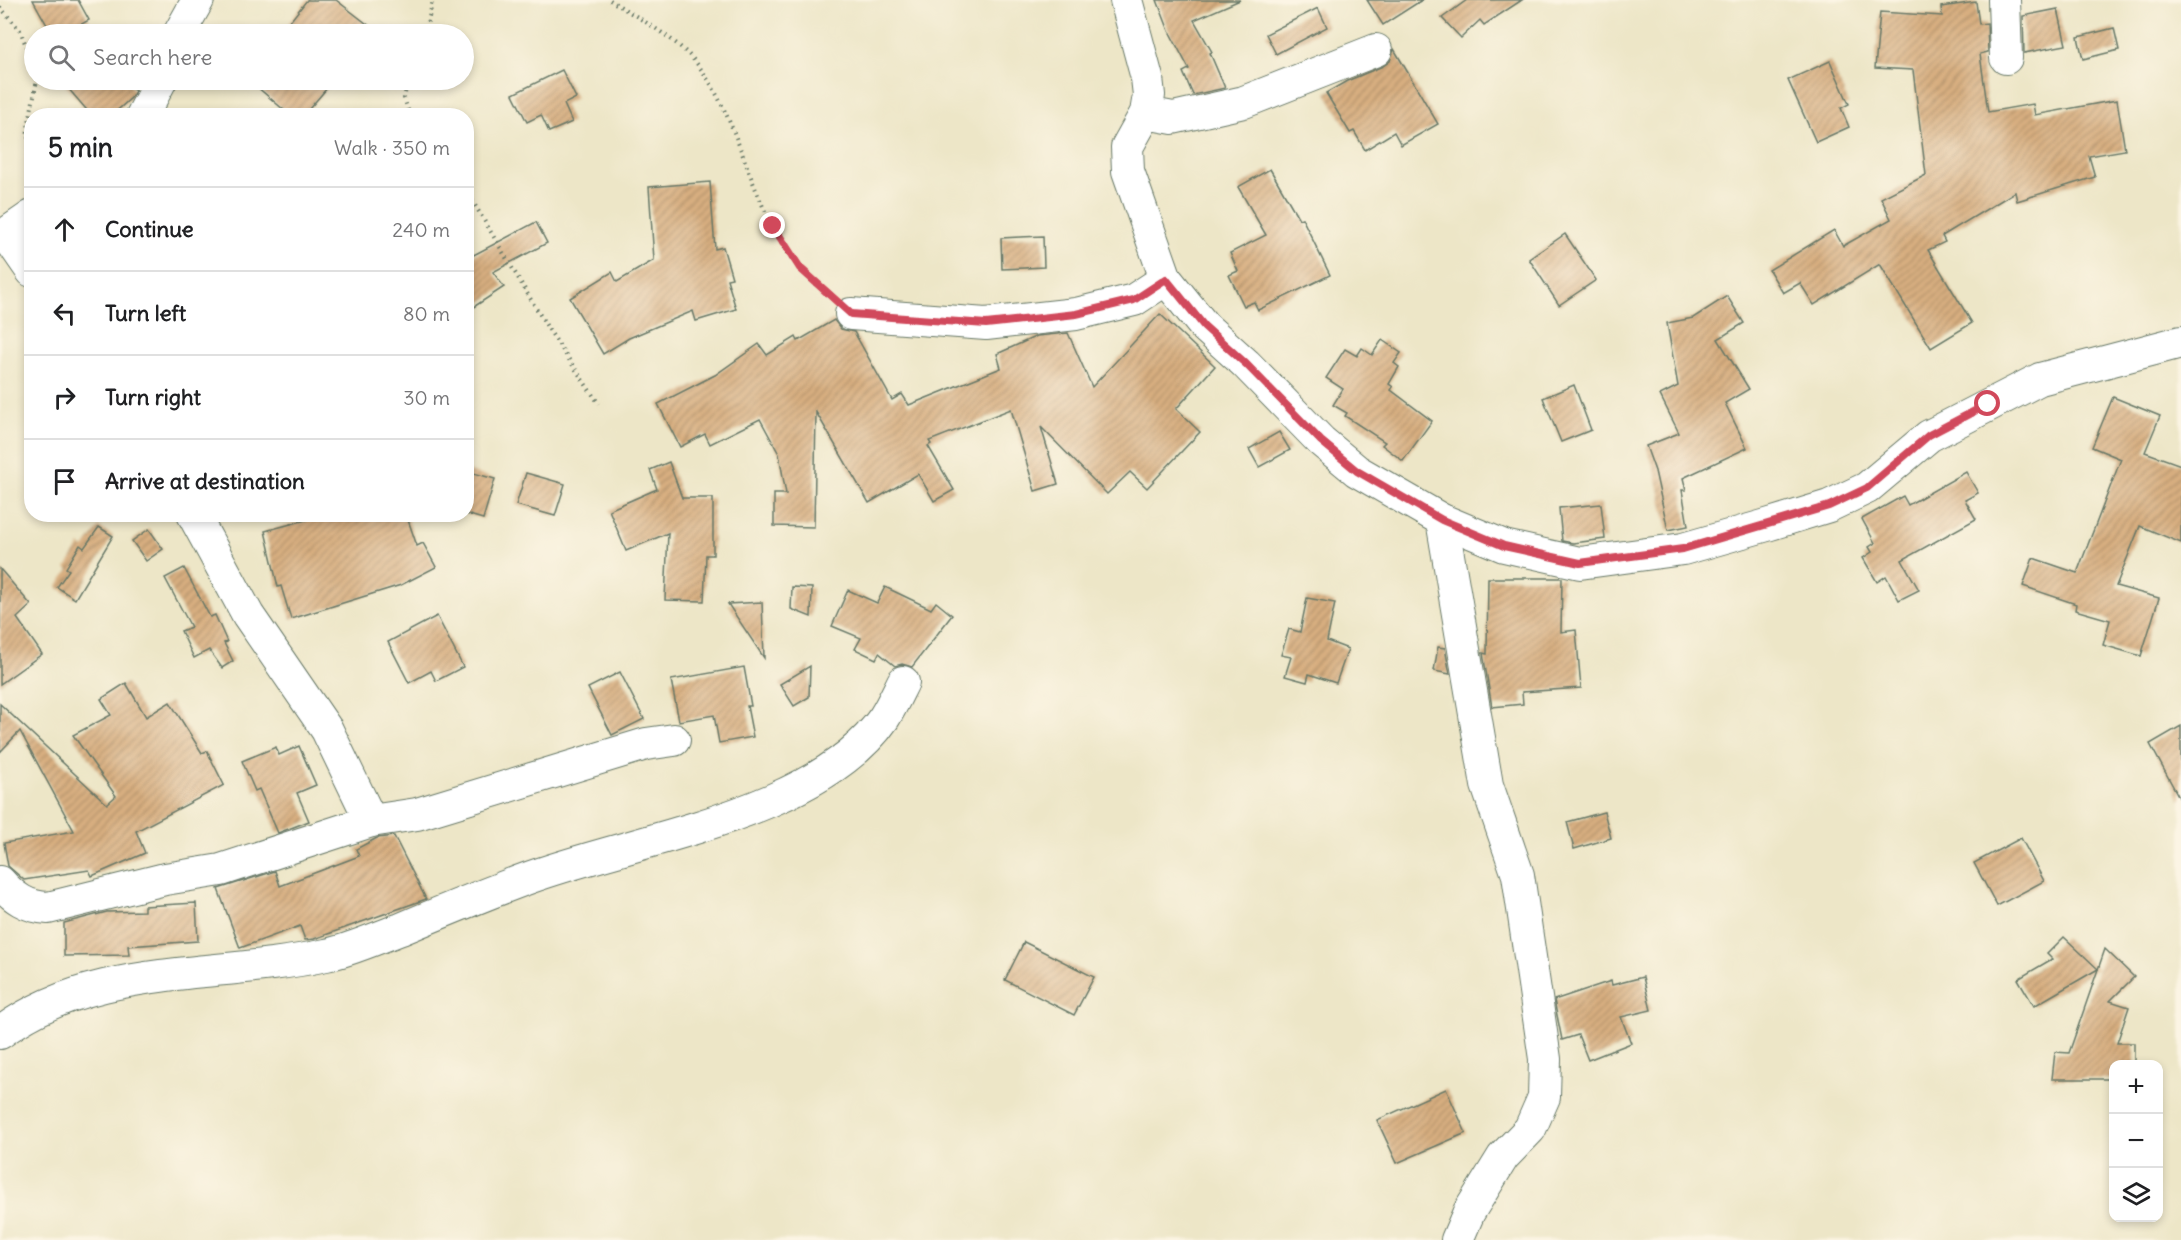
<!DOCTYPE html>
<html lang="en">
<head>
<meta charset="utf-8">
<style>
	body { margin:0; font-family:Delius,sans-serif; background:#f6f6f6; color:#202124 }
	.controls { position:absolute; right:18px; bottom:18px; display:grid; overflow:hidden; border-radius:12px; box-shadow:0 3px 9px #0003 }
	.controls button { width:54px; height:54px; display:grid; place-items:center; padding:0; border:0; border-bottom:2px solid #e0e0e0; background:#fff; color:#202124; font:30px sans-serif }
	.stop { position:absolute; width:18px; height:18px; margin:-14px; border:4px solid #d1495b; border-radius:50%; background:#fff }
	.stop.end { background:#d1495b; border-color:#fff; box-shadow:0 2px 6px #0008 }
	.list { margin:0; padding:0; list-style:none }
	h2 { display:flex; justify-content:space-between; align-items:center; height:78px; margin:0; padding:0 24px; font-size:26px }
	h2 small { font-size:20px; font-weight:400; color:#757577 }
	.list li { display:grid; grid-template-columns:39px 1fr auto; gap:18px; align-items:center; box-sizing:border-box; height:84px; padding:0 24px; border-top:2px solid #e0e0e0 }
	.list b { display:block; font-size:22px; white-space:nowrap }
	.list em { font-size:20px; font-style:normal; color:#757577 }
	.icon { flex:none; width:33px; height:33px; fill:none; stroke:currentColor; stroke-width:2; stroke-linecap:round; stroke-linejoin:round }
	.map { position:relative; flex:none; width:2181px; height:1240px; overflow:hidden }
	.search { position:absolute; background:#fff; box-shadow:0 3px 9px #0003; left:24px; top:24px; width:450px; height:66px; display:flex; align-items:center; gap:15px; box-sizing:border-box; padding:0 21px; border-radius:33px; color:#757577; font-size:22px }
	.panel { position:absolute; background:#fff; box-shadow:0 3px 9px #0003; left:24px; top:108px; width:450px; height:414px; border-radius:24px }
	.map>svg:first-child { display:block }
</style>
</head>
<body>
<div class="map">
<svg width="2181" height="1240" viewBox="0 0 2181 1240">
	<defs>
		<pattern id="building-hatch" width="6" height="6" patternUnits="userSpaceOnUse" patternTransform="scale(1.5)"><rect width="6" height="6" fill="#d8af80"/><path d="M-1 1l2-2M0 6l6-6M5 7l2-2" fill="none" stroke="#af906a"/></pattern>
	</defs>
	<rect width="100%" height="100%" fill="#fcf5e5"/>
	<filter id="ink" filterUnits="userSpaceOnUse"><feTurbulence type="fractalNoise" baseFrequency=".0167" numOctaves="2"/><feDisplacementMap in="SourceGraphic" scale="12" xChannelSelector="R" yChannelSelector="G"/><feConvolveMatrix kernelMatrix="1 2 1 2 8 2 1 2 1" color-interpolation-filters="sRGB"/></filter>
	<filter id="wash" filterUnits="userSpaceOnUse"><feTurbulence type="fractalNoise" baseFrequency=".008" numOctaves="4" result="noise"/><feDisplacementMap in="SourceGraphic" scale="24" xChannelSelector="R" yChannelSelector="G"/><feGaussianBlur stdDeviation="1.35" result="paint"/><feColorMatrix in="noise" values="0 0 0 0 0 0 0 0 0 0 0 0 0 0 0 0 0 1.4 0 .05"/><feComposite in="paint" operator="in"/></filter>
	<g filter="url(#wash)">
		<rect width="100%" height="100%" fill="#ede6c7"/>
		<g id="blocks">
			<g fill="url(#building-hatch)">
				<polygon points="33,0 78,0 89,20 64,34 52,34"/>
				<polygon points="307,0 336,0 380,34 280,34"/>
				<polygon points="1157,0 1240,0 1194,20 1212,52 1210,53 1225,88 1193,95 1183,72 1189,69 1169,31"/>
				<polygon points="1367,0 1422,0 1383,25"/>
				<polygon points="1467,0 1522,0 1484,25 1480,20 1461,38 1442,18"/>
				<polygon points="1976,2 1979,24 1987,23 1988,52 1980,54 1988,112 2033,104 2035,115 2117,100 2125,150 2089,156 2095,177 2017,201 2015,192 1942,236 1945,242 1928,250 1972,323 1931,348 1880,264 1814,305 1800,283 1783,293 1769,270 1834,230 1843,246 1891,219 1881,198 1926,175 1913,70 1875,68 1880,12 1942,16 1941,7"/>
				<polygon points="1318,8 1327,27 1276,54 1266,34"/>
				<polygon points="2058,9 2066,45 2024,53 2023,16"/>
				<polygon points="2114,28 2119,50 2083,59 2078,37"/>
				<polygon points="1394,49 1438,124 1401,145 1394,132 1365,150 1354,131 1350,133 1326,93 1347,81 1383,66 1390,61"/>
				<polygon points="1830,61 1849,104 1841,108 1849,127 1816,142 1788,80"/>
				<polygon points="562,70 576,98 564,104 572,122 549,132 541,115 527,122 513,94"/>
				<polygon points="61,80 125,80 135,91 131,98 111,116 92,116"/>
				<polygon points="249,80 334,80 303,116 291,116"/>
				<polygon points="1270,169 1299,219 1302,218 1330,275 1258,310 1254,302 1244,306 1229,275 1238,271 1230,253 1266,235 1238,187"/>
				<polygon points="710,182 715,249 723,247 732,278 727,279 736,309 696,321 693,311 629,338 603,354 570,298 612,272 617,282 654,260 649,187"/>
				<polygon points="536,222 547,243 493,272 504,287 466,312 466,259"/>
				<polygon points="1565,234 1596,280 1559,305 1529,259"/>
				<polygon points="1043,236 1044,267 1002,269 1001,238"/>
				<polygon points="1727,296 1744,323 1718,339 1749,389 1725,403 1747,448 1683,478 1686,490 1682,490 1688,526 1668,530 1655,471 1646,446 1679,433 1660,395 1678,386 1667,323 1693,318"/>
				<polygon points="1160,314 1215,366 1176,409 1200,432 1147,488 1130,472 1107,494 1041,427 1058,484 1035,491 1011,409 929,441 931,444 928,446 954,490 934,501 918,474 869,503 816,412 814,527 774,526 774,494 786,494 779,454 760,419 710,444 705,434 680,447 658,404 715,375 759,344 767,355 796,337 798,341 834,320 841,329 854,332 892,400 902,394 909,405 1001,368 997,354 1037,336 1068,333 1092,387"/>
				<polygon points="1382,340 1401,353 1394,363 1399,367 1389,384 1393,387 1391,390 1432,421 1403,461 1382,445 1385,442 1345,416 1347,413 1333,405 1343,389 1326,378 1345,349 1357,356 1362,348 1372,355"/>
				<polygon points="1574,385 1591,430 1561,442 1543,398"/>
				<polygon points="2113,397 2160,416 2145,452 2181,465 2181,543 2140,526 2116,586 2159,598 2141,656 2103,645 2110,620 2075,610 2076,604 2023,586 2033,558 2077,573 2121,459 2092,447"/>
				<polygon points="1279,432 1290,450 1259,467 1249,449"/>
				<polygon points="669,462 682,498 713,498 713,555 706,555 704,601 665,600 668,533 626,551 609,510 657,489 650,470"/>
				<polygon points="466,471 495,479 483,519 466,514"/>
				<polygon points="1966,472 1978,493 1965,500 1976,519 1902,560 1919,590 1899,600 1886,576 1877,582 1863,558 1872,552 1869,547 1875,543 1862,519 1903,496 1908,505"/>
				<polygon points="526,473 565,484 555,516 516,505"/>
				<polygon points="1601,504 1605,539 1573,543 1562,541 1559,508"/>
				<polygon points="328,514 406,514 417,546 423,543 436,567 401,585 291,619 281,586 278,587 265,531"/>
				<polygon points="99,527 113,536 75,599 57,587 69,570 66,568 80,545 84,548"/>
				<polygon points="149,529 163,549 146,561 132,541"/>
				<polygon points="184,568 210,617 215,615 227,642 224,643 233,661 222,668 209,650 194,658 181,631 191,627 165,578"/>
				<polygon points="0,569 31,605 17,618 42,654 0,684"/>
				<polygon points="1488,578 1562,578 1561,632 1576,630 1581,688 1522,692 1523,704 1492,707 1483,653 1487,654"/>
				<polygon points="792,587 812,588 811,617 791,609"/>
				<polygon points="885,587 931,609 936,602 952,615 912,667 902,664 895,666 879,653 876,659 855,649 861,638 832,626 848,590 877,603"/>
				<polygon points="1307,598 1335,603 1327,641 1348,649 1336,683 1309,674 1307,682 1285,676 1291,657 1281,655 1289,629 1300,632"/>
				<polygon points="762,602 764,658 728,604"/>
				<polygon points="437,616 463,667 436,681 431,671 409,683 388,642"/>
				<polygon points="1438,647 1445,648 1450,674 1434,671"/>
				<polygon points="810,666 809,697 794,706 780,684"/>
				<polygon points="744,667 751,706 747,706 753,737 719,743 714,715 679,721 671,680"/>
				<polygon points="620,672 644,719 612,735 588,688"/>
				<polygon points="126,683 146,717 170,702 202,753 207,751 224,785 136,831 145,853 92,876 89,870 24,880 8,866 4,843 74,831 20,731 0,752 0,704 107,804 116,796 73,735 111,715 101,699"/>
				<polygon points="2181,726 2181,801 2150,744"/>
				<polygon points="299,746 316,785 297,793 309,821 278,833 259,789 255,791 242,761 276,747 279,755"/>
				<polygon points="1604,812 1611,838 1574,849 1567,822"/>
				<polygon points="394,836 426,899 314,939 305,940 300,926 240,948 218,889 275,871 280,886 359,856 356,849 377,838"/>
				<polygon points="2021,838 2044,881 1997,906 1974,863"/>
				<polygon points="196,903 198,941 128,946 129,955 64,956 64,923 107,912 144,911 144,906"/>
				<polygon points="2064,937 2098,969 2034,1006 2018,979 2052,959 2047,954"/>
				<polygon points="1024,942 1094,977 1074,1015 1005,980"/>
				<polygon points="2105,949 2134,977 2110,1001 2129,1007 2117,1043 2134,1043 2134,1065 2114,1065 2114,1079 2052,1079 2055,1052 2069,1053"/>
				<polygon points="1643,977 1651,1010 1621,1017 1631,1043 1588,1060 1578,1035 1562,1040 1554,1000 1611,981 1612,985"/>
				<polygon points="1446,1089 1466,1133 1397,1163 1377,1120"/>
			</g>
		</g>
	</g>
	<g filter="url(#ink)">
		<use href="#blocks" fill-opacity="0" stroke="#677867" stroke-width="1.5"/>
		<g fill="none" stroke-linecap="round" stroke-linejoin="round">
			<defs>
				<g id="street">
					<polyline points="1126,0 1147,78 1149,95 1146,113 1127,147 1128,171 1166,279 1204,326 1246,364 1321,441 1357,471 1442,520 1504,546 1580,563 1683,549 1767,525 1829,506 1867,488 1929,436 2040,379 2181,342"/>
					<polyline points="2004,0 2006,58"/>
					<polyline points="179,34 198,0"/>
					<polyline points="1146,113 1173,118 1244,102 1376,50"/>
					<polyline points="142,116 161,80"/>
					<polyline points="7,235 32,271"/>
					<polyline points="0,238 32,216"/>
					<polyline points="851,314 986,324 1076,314 1134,300 1166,279"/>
					<polyline points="193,514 248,615 327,730 371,821"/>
					<polyline points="1442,520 1487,785 1518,875 1545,1059 1544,1097 1530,1129 1503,1157 1469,1212 1457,1240"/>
					<path d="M0,882C14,898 27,907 48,908L165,879L221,870L371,821L417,814L646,744L674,740"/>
					<path d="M0,1033C93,962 217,979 326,955C351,950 376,938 401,929C444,911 487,893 531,877C635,839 818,814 884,718C891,707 897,694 903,682"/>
				</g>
			</defs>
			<use href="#street" stroke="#677867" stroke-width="34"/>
			<g stroke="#677867" stroke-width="4" stroke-dasharray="1.5 4.5" stroke-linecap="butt">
				<path d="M610,0C639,19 676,37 698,65C744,126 750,211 801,269C809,279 822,287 832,296"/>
				<polyline points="0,7 20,30 34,67"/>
				<polyline points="425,34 433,0"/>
				<polyline points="408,80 404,98 410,116"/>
				<polyline points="32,156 27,133 37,80"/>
				<polyline points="466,190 549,330 599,404"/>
			</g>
			<use href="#street" stroke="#fff" stroke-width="32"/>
		</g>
	</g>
	<g fill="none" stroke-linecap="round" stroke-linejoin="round" filter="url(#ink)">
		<polyline stroke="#d1495b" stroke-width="8" points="773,226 800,268 851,314 986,324 1076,314 1134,300 1166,279 1204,326 1246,364 1321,441 1357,471 1442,520 1504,546 1580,563 1683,549 1829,506 1867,488 1929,435 1988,404"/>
	</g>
</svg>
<div class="controls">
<button>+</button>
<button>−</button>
<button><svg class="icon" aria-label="layers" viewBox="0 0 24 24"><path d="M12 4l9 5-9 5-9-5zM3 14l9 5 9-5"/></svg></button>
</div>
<div class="stop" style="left:1988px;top:404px"></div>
<div class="stop end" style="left:773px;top:226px"></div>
<div class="search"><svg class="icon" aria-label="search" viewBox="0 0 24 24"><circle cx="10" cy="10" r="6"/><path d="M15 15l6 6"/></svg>Search here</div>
<section class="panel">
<h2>5 min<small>Walk · 350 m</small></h2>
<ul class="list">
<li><svg class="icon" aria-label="ahead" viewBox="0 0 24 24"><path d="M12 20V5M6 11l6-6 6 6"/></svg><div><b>Continue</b></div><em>240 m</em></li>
<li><svg class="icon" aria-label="left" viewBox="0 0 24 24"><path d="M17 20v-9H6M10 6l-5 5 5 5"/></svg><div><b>Turn left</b></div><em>80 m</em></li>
<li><svg class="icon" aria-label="right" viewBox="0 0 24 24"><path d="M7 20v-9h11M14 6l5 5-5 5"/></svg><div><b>Turn right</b></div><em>30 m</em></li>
<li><svg class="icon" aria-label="arrive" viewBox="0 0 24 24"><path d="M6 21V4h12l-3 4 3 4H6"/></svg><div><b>Arrive at destination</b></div></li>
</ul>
</section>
</div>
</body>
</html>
